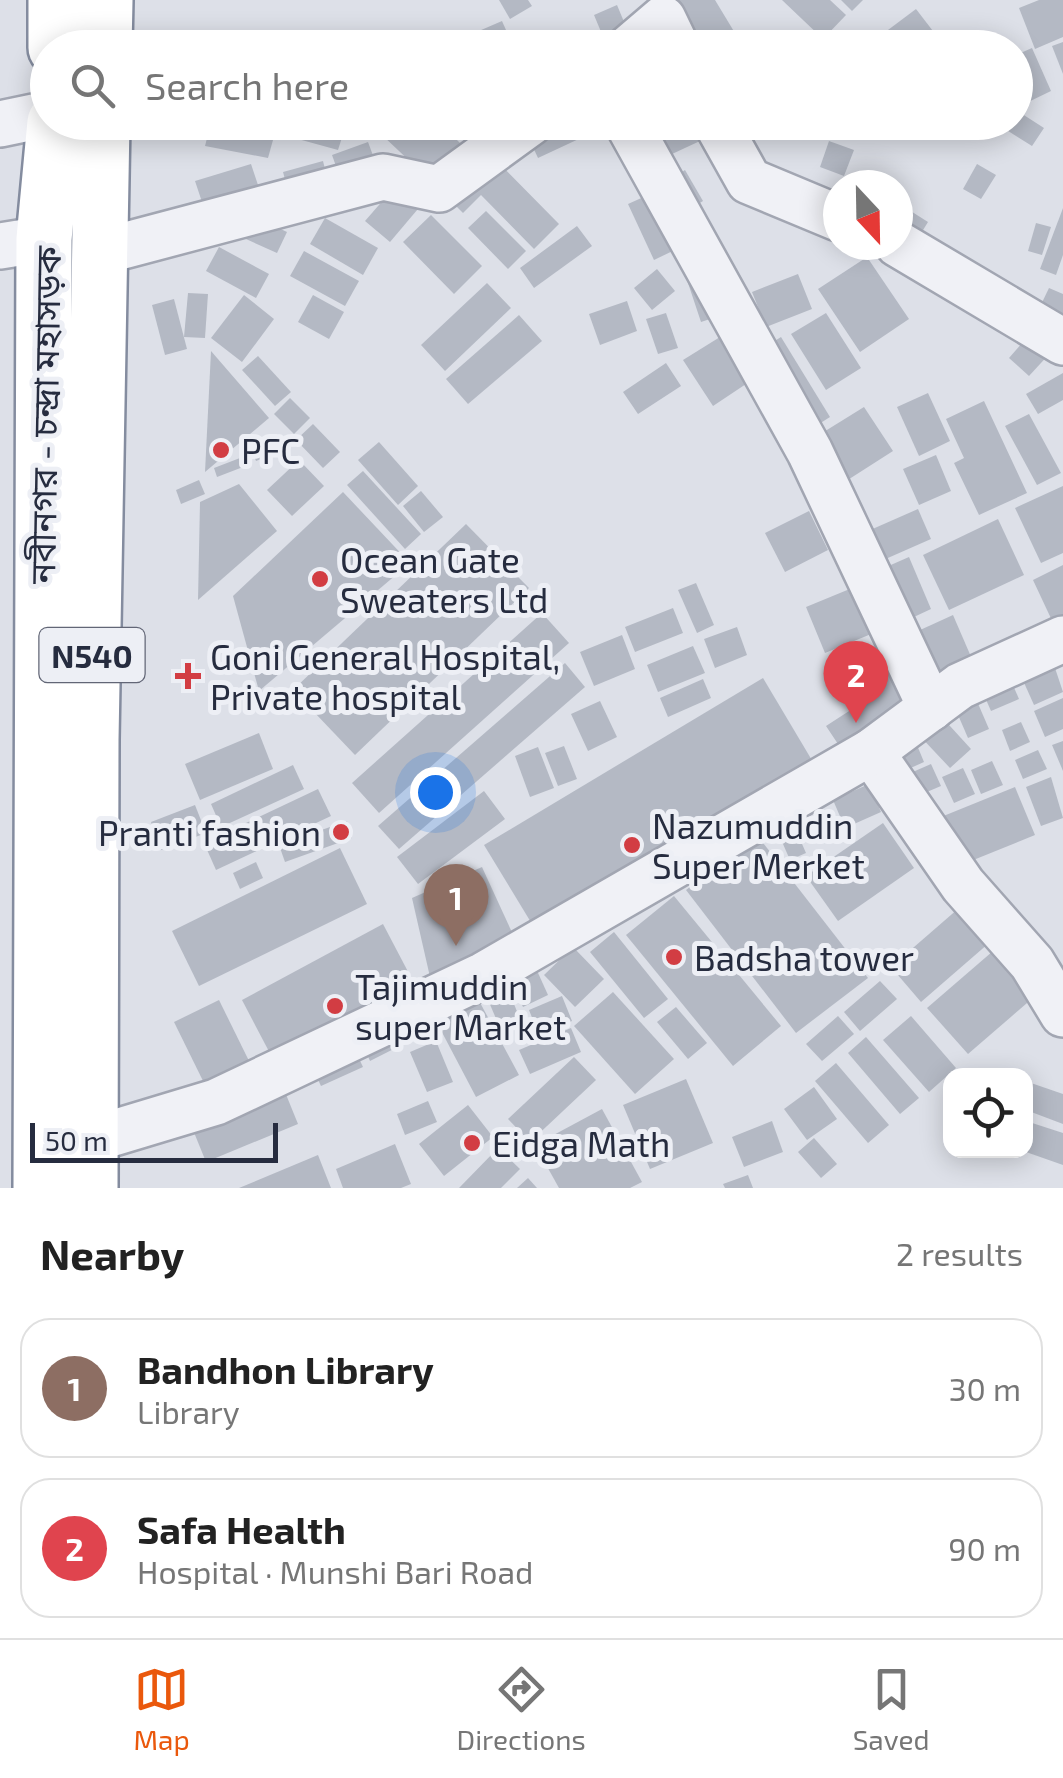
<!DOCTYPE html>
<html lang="en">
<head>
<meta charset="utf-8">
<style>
	body { margin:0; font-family:"Exo 2","Noto Sans Bengali",sans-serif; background:#f2f2f2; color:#222 }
	.controls { position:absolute; right:30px; bottom:30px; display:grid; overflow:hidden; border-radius:20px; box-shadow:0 5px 25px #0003 }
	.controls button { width:90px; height:90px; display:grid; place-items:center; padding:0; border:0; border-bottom:2px solid #e0e0e0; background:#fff; color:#222; font:50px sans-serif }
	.compass { position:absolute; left:823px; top:170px; width:90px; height:90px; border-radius:50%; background:#fff; box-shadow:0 5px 25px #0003; rotate:158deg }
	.scale { position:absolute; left:30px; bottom:25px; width:248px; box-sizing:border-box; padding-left:10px; border:5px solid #262c3f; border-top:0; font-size:28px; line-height:35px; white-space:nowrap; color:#262c3f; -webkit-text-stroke:8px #edeff5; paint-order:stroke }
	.you { position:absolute; left:435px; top:792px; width:35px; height:35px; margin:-25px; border:8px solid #fff; border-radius:50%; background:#1a73e8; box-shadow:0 0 0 15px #1a73e833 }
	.badge { display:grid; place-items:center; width:65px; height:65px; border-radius:50%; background:#ea580c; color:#fff; font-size:32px; font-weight:700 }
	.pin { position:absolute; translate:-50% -82px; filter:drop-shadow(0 2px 5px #0008) }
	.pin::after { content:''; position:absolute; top:52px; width:35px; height:30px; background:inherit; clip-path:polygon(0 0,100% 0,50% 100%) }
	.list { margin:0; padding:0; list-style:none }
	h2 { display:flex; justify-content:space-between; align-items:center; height:130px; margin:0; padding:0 40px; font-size:42px }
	h2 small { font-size:32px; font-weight:400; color:#767676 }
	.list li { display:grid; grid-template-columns:65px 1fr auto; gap:30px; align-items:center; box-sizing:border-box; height:140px; margin:0 20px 20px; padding:0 20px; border:2px solid #e0e0e0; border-radius:30px }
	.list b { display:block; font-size:38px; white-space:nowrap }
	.list p { margin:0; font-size:32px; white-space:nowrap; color:#767676 }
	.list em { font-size:32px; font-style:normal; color:#767676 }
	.icon { flex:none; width:55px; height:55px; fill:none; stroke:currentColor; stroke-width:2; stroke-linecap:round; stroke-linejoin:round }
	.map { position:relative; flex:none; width:1063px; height:1188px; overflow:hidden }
	.search { position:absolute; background:#fff; box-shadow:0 5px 25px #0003; left:30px; right:30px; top:30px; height:110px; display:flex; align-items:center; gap:25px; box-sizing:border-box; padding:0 35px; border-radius:55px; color:#767676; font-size:38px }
	.sheet { height:450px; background:#fff }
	nav { display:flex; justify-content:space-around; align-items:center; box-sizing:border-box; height:140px; border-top:2px solid #e0e0e0; background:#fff; font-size:28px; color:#767676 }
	nav a { display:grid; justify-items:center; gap:5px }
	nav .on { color:#ea580c }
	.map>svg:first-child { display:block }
</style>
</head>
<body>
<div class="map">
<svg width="1063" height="1188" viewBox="0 0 1063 1188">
	<rect width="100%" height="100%" fill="#dde0e8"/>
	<g fill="#b4b9c4">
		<polygon points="499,0 528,0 532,6 510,19"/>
		<polygon points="672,0 715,0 744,48 701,48"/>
		<polygon points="782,0 830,0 846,15 823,39"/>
		<polygon points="841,0 863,0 852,11"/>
		<polygon points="1039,0 1063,0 1063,37 1035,49 1019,8"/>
		<polygon points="617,5 627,29 604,39 594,15"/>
		<polygon points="916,9 946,48 901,48 888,30"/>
		<polygon points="502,21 514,48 469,48 465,37"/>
		<polygon points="570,33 577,48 539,48"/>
		<polygon points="351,34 366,48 339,48"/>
		<polygon points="311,35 315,48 291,48 289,43"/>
		<polygon points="456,37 462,48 437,48"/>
		<polygon points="1063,42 1063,74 1052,46"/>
		<polygon points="1032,48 1051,91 1016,108 1016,55"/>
		<polygon points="1016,110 1044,128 1032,146 994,122 1016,122"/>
		<polygon points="211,122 278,122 268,158 205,146"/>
		<polygon points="291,122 345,128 338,150 287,136"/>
		<polygon points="395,122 439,122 466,149 432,182 382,135"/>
		<polygon points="460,122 502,122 472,144"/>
		<polygon points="547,122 577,122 583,137 538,158 526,132"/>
		<polygon points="646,122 691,122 700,141 657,161"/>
		<polygon points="829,141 854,150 844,176 820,167"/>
		<polygon points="368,142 378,169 342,183 332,155"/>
		<polygon points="490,154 559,224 534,249 481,195 463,213 446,196"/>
		<polygon points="323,161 327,177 287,187 283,172"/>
		<polygon points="251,164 262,197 206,214 195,181"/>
		<polygon points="977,164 996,175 981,199 963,189"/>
		<polygon points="685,170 703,201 685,212 668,181"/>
		<polygon points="399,182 423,203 390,242 365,221"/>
		<polygon points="657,191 683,246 654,260 628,204"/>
		<polygon points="898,203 928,222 915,243 898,232"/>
		<polygon points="1063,208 1063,255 1056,275 1040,269"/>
		<polygon points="486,211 526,251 508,269 468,228"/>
		<polygon points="247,213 287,232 277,253 237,235"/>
		<polygon points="431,215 482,266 454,294 403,242"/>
		<polygon points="325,218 378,248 363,275 310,244"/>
		<polygon points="1036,223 1051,227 1042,255 1028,251"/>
		<polygon points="577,226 592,246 534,288 520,268"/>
		<polygon points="219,247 269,274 256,298 206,271"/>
		<polygon points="304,251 359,281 345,306 290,276"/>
		<polygon points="867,257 909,319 860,352 818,289"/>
		<polygon points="657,269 675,291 652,310 634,288"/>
		<polygon points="701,270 716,317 701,322 685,274"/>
		<polygon points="798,274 812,309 766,327 752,292"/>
		<polygon points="487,283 511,308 445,371 421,345"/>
		<polygon points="1049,288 1063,294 1063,328 1036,315"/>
		<polygon points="188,293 208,294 205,338 184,337"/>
		<polygon points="244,295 274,319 242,362 211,338"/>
		<polygon points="313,295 344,312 329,339 298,322"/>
		<polygon points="174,299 187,349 165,355 152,305"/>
		<polygon points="627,301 637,331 600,345 589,314"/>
		<polygon points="666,313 678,348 658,354 646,319"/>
		<polygon points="826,313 861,368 826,390 791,334"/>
		<polygon points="519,315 542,341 468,404 446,379"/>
		<polygon points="1031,333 1052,351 1029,376 1009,358"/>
		<polygon points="720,337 749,382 713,406 683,360"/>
		<polygon points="781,337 830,417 811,429 762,349"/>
		<polygon points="211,351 269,418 205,472"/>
		<polygon points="258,356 291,392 275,406 242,370"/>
		<polygon points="666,363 681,386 638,414 623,392"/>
		<polygon points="1063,373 1063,400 1038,414 1026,394"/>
		<polygon points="928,393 950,441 919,456 897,407"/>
		<polygon points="290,398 310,418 294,434 274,414"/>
		<polygon points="984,401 1027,493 979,515 954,463 964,458 946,419"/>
		<polygon points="864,407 893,451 843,483 814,438"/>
		<polygon points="1029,414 1061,473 1037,485 1005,426"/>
		<polygon points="313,424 340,452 323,468 296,440"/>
		<polygon points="278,434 284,450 256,461 250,445"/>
		<polygon points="379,442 418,486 398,505 358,460"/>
		<polygon points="936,455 951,491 919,505 903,469"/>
		<polygon points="240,458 243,467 217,477 214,468"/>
		<polygon points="299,460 324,486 292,516 267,490"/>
		<polygon points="363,471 421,534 405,549 347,485"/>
		<polygon points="199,480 205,494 181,504 176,490"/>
		<polygon points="239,484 277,531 198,600 200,502"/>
		<polygon points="1063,486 1063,553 1041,563 1015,508"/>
		<polygon points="421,491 443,517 424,532 403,506"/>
		<polygon points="343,492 410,563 259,691 233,596"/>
		<polygon points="918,509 931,539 881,561 868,531"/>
		<polygon points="809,511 828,550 785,572 765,533"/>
		<polygon points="998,519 1024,575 949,610 923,555"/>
		<polygon points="466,524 529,588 355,755 293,690"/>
		<polygon points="909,557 931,609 899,624 877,571"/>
		<polygon points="1063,565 1063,623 1055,627 1033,580"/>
		<polygon points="696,583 714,625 697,633 678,590"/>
		<polygon points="857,586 876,632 825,653 806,607"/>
		<polygon points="673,608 683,633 635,652 625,627"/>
		<polygon points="542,613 569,643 379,813 352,783"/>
		<polygon points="953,615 972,659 927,680 907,636"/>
		<polygon points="737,627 747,655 715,668 704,639"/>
		<polygon points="622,635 635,669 594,686 580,652"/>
		<polygon points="883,643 917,697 840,747 826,726 880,691 859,658"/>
		<polygon points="693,646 705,673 658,692 647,665"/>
		<polygon points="1050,653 1063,692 1034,705 1017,667"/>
		<polygon points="565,663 585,687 399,849 378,826"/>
		<polygon points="1009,676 1019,699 991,711 981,688"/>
		<polygon points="763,678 813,762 535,929 484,845"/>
		<polygon points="703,679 711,698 668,717 660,698"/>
		<polygon points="973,692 989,729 968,738 952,701"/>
		<polygon points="1063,698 1063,729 1045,737 1034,711"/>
		<polygon points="600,701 617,737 588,751 571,714"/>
		<polygon points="939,714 971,749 950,768 918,734"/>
		<polygon points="1021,722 1030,742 1010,751 1002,730"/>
		<polygon points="259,733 273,769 200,800 185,764"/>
		<polygon points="914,738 924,762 895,775 884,751"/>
		<polygon points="1063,741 1063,771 1052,745"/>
		<polygon points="564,746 577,779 558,786 545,753"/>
		<polygon points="538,747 554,788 530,797 515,756"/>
		<polygon points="1038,750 1047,769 1023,779 1015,760"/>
		<polygon points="992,761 1003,785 981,794 971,770"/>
		<polygon points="931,764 941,786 915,797 906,775"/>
		<polygon points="293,765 304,789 221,827 211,804"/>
		<polygon points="963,768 975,794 954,803 942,777"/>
		<polygon points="1051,777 1063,818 1041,826 1026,787"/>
		<polygon points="869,784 881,812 845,828 833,800"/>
		<polygon points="1015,787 1035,835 961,865 941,817"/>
		<polygon points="318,789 331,816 216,870 204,843"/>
		<polygon points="484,791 505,819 418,884 397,857"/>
		<polygon points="195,805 206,833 161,850 151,822"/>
		<polygon points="347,821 352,838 285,862 279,845"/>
		<polygon points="792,821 806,853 790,860 776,828"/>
		<polygon points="883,823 914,868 838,921 806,876"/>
		<polygon points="757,835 868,978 796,1033 686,890"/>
		<polygon points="340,848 367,904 199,986 172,931"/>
		<polygon points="256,862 263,878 240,889 233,873"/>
		<polygon points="482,867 515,939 430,977 412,898"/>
		<polygon points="674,896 781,1026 733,1066 626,935"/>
		<polygon points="959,908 989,943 921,1002 891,967"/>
		<polygon points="383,924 415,985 274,1061 242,1000"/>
		<polygon points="614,932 668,999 644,1018 590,952"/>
		<polygon points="1000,945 1041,991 968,1054 927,1008"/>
		<polygon points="573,947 604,979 575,1007 544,975"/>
		<polygon points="534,964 548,995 523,1007 508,975"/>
		<polygon points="504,979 520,1019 500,1028 483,988"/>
		<polygon points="880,981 897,999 860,1031 844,1012"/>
		<polygon points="613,992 674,1059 635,1094 574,1026"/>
		<polygon points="562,996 572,1021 539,1035 529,1010"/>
		<polygon points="477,997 519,1075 476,1097 435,1019"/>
		<polygon points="219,1000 251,1065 206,1087 174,1022"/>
		<polygon points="676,1007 707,1043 688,1059 657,1022"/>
		<polygon points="424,1016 431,1030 370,1061 364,1047"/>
		<polygon points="838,1016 854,1034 822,1061 806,1044"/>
		<polygon points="911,1016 956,1068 929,1092 883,1040"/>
		<polygon points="571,1028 581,1052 530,1074 519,1050"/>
		<polygon points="866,1037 919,1098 900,1114 848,1053"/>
		<polygon points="436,1041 453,1082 427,1092 410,1052"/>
		<polygon points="355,1050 363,1067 321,1086 313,1069"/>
		<polygon points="574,1057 596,1080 530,1142 508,1119"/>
		<polygon points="836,1063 889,1125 868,1143 815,1081"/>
		<polygon points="686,1079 713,1143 650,1169 623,1105"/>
		<polygon points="1031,1083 1063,1094 1063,1124 1026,1110"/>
		<polygon points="814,1087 837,1119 807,1140 784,1109"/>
		<polygon points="285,1092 298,1124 206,1162 193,1130"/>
		<polygon points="428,1101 437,1122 405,1135 397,1114"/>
		<polygon points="468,1105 493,1137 444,1176 419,1144"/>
		<polygon points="602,1109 642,1182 630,1188 559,1188 535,1145"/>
		<polygon points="772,1121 783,1152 744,1167 732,1137"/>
		<polygon points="1026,1121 1063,1133 1063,1165 1026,1152"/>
		<polygon points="814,1138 837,1164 821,1178 798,1152"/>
		<polygon points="395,1144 411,1184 401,1188 343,1188 336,1169"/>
		<polygon points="498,1148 520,1169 501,1188 459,1188"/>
		<polygon points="318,1155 331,1188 239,1188"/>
		<polygon points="748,1175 753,1188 725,1188 723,1184"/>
		<polygon points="528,1178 537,1188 517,1188"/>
	</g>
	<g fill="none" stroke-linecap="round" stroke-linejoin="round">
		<defs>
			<g id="minor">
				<polyline points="629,48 663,19 677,48"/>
				<polyline points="627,122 810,452 931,708"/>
				<polyline points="716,122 749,181 838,218"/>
				<polyline points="0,124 48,114"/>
				<polyline points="898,244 1063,342"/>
				<polyline points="0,246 44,239"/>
				<polyline points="100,252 383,177 439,189 531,122"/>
				<polyline points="871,752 963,885 1032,963 1063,1014"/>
				<polyline points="90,1140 216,1102 484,975 871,752 960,686 1063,639"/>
			</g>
			<g id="highway">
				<polyline points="56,0 56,48"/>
				<polyline points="104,48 105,0"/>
				<polyline points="41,1188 44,239 55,122"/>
				<polyline points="90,1188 91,740 102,122"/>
			</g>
		</defs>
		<use href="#minor" stroke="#a2a6b2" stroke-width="50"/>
		<use href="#highway" stroke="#848c9f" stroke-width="60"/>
		<use href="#minor" stroke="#f0f1f6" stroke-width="45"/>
		<use href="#highway" stroke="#fff" stroke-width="55"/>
	</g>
	<g fill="#d23d43" stroke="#edeff5" stroke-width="4">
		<circle cx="221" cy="450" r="10"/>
		<circle cx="320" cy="579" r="10"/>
		<path d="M183 661h10v10h10v10h-10v10h-10v-10h-10v-10h10z"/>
		<circle cx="341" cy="832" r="10"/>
		<circle cx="632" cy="845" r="10"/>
		<circle cx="674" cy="957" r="10"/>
		<circle cx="335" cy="1006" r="10"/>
		<circle cx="472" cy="1143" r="10"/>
	</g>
	<g text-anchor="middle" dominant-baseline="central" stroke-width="10" stroke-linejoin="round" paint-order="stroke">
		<rect fill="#edeff5" stroke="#626676" stroke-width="2.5" x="39.5" y="628" width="105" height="54" rx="8"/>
		<g font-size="32" font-weight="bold" fill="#262c3f">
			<text x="92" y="655">N540</text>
		</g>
		<g font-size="35" fill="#262c3f" stroke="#edeff5">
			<text transform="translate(44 415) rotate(-89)">নবীনগর - চন্দ্রা মহাসড়ক</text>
		</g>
		<g font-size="35" fill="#262c3f" stroke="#edeff5" text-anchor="start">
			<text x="241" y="450">PFC</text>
			<text x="340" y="559">Ocean Gate<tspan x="340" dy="40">Sweaters Ltd</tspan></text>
			<text x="210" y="656">Goni General Hospital,<tspan x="210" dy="40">Private hospital</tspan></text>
			<text x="652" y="825">Nazumuddin<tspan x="652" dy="40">Super Merket</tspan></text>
			<text x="321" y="832" text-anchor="end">Pranti fashion</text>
			<text x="694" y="957">Badsha tower</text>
			<text x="355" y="986">Tajimuddin<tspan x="355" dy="40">super Market</tspan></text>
			<text x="492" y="1143">Eidga Math</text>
		</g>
	</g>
</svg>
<div class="controls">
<button><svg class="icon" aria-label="locate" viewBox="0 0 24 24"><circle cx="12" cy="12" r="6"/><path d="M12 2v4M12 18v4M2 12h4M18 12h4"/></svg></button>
</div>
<svg class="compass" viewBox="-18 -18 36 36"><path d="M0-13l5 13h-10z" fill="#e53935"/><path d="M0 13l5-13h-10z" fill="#767676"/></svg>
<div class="scale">50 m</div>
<div class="you"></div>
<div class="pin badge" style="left:456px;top:946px;background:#8d6e63">1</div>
<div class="pin badge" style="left:856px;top:723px;background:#e0444e">2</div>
<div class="search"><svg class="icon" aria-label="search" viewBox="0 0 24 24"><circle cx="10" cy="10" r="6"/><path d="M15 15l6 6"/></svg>Search here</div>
</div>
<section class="sheet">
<h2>Nearby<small>2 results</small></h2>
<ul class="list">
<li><span class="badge" style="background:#8d6e63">1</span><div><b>Bandhon Library</b><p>Library</p></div><em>30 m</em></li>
<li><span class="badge" style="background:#e0444e">2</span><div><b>Safa Health</b><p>Hospital · Munshi Bari Road</p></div><em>90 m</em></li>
</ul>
</section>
<nav>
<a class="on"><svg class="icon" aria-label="map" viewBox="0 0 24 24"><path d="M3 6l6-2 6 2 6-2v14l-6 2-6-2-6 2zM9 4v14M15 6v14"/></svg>Map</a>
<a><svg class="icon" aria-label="directions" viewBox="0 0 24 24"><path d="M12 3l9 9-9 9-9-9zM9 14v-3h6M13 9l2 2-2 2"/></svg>Directions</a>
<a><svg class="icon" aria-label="saved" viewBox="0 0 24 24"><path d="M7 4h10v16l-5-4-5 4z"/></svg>Saved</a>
</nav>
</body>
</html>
